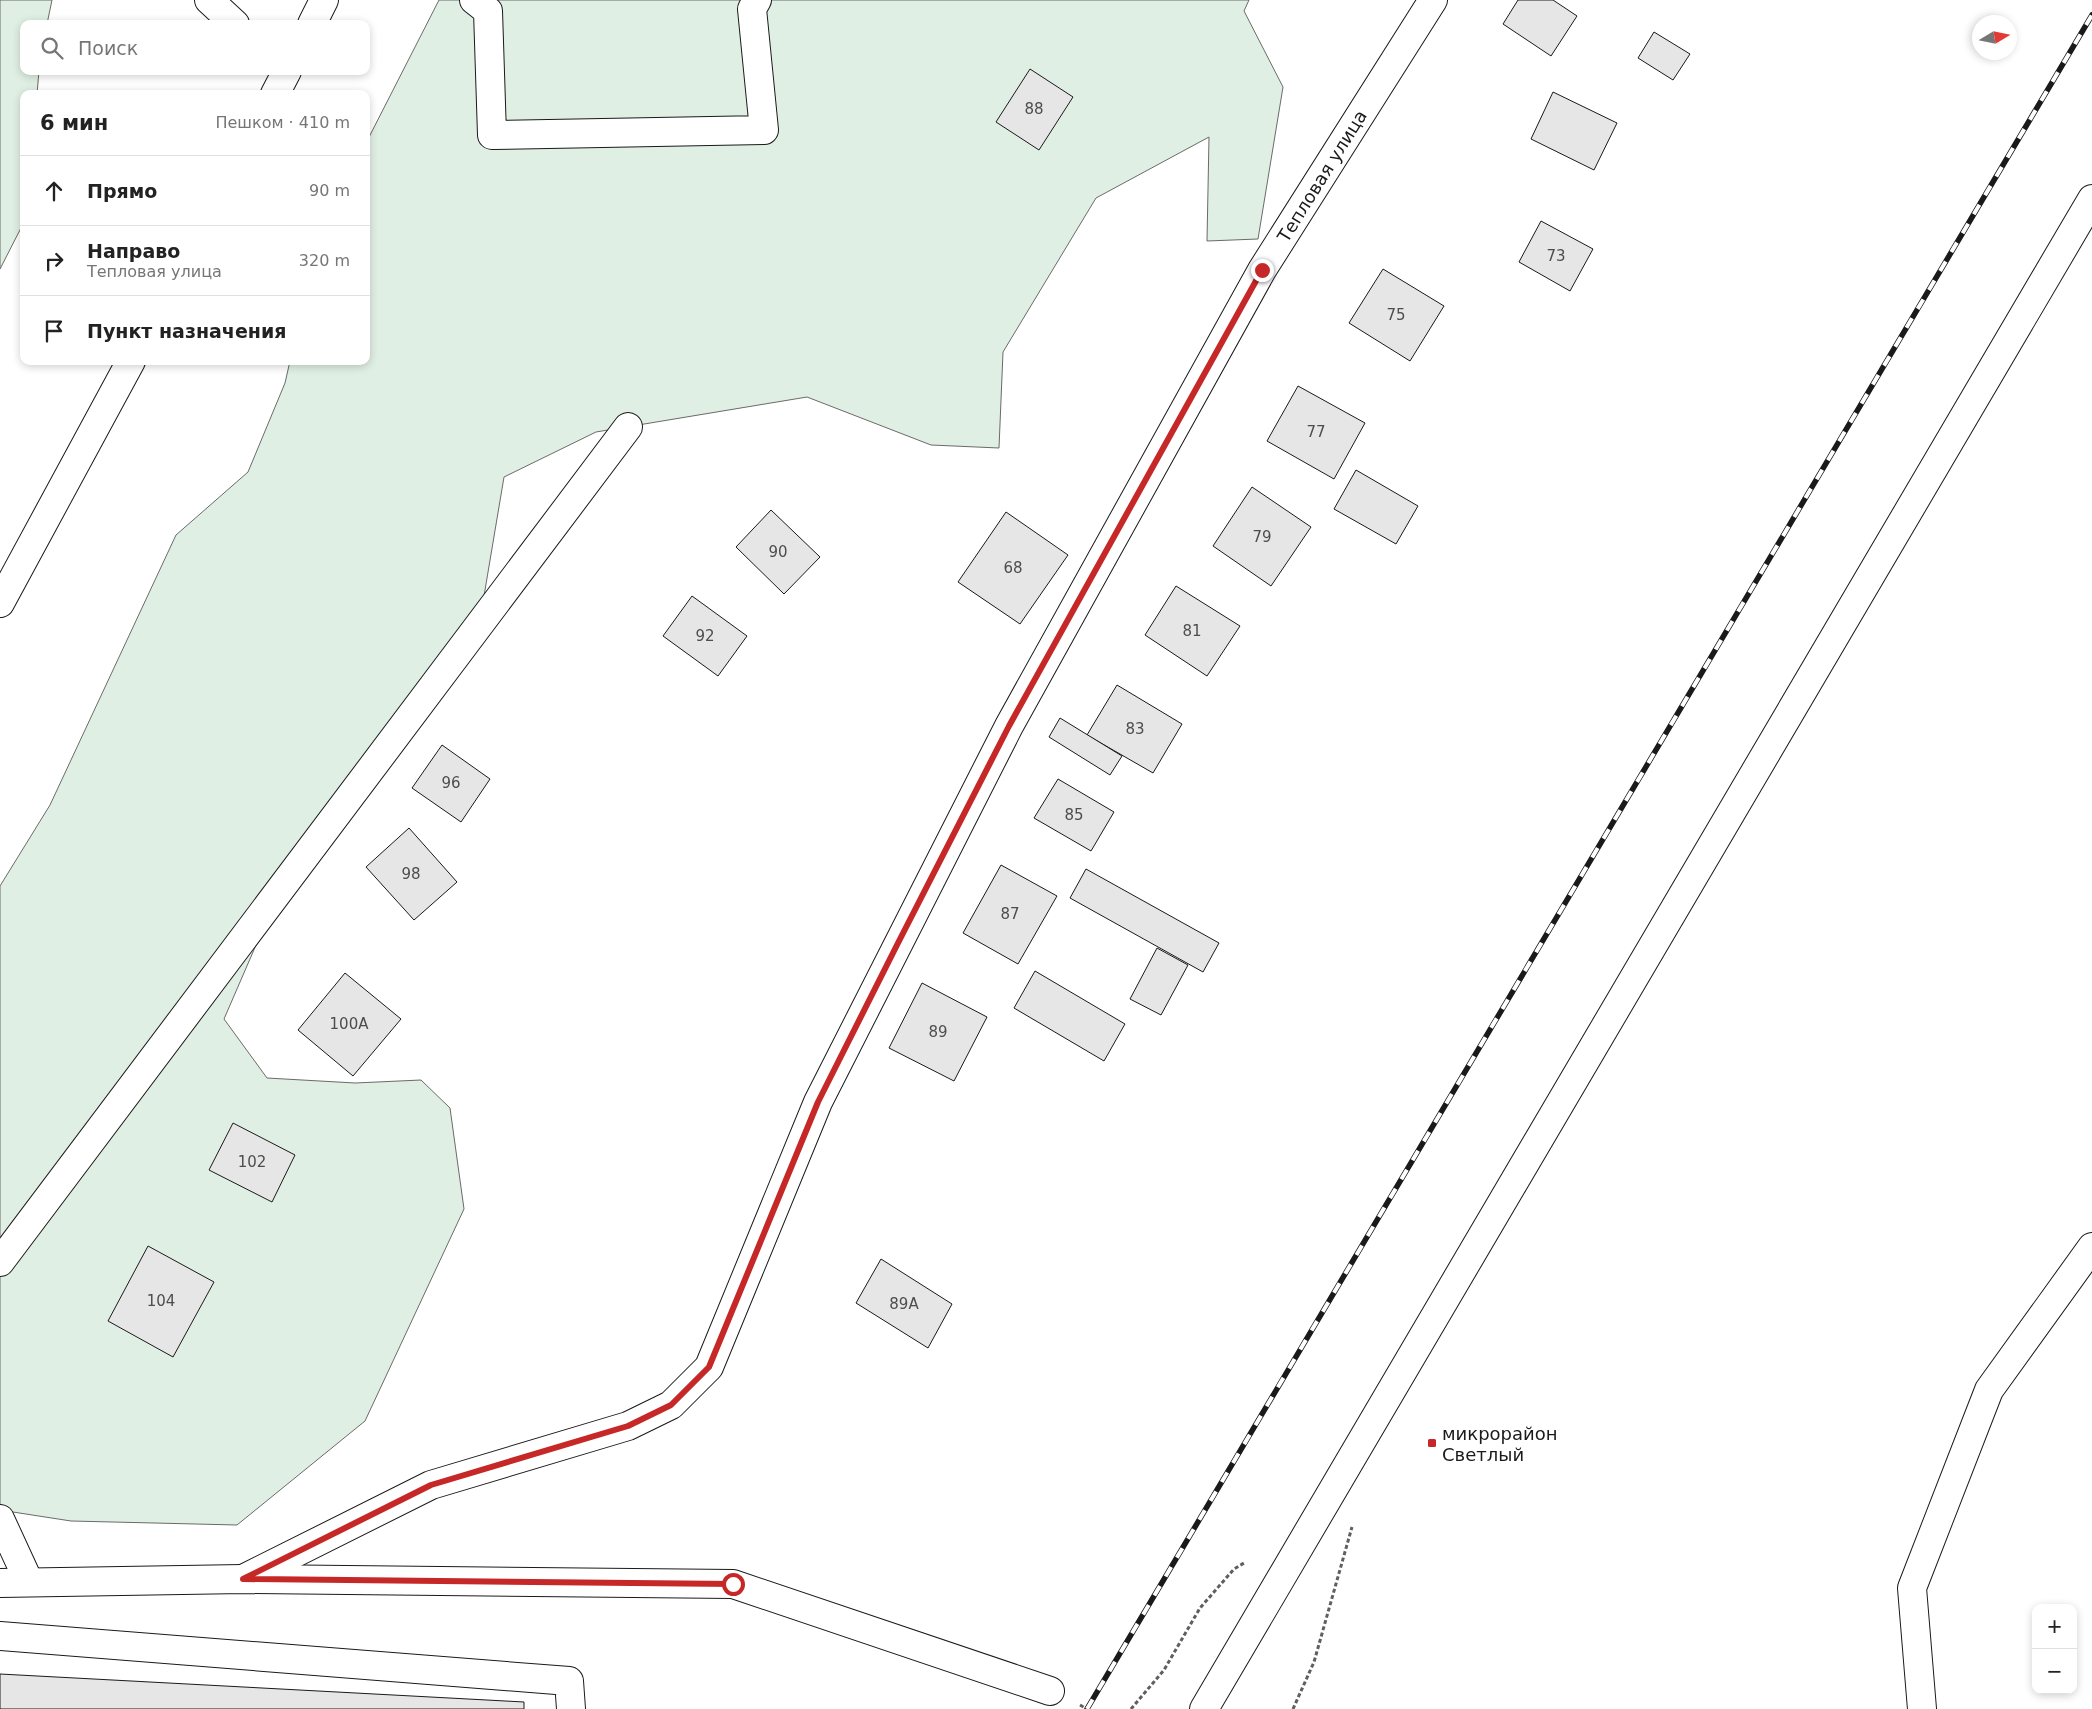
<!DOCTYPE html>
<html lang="ru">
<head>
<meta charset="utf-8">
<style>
	body { margin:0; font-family:"DejaVu Sans",sans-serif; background:#f2f2f2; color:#222 }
	.controls { position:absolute; right:15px; bottom:15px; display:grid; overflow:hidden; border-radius:10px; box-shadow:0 2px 8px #0003 }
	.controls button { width:45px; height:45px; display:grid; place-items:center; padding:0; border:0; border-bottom:1px solid #e0e0e0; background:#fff; color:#222; font:25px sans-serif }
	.compass { position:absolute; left:1972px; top:15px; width:45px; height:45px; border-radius:50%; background:#fff; box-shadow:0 2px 8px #0003; rotate:80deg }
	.stop { position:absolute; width:15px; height:15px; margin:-11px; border:4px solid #c62828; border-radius:50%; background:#fff }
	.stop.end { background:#c62828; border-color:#fff; box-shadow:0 1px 5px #0008 }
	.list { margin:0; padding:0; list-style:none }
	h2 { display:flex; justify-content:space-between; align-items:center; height:65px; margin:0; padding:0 20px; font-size:21px }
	h2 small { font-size:16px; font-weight:400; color:#767676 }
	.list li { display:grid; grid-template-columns:32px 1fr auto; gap:15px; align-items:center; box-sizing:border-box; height:70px; padding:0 20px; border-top:1px solid #e0e0e0 }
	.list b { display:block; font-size:19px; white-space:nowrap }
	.list p { margin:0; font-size:16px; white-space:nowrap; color:#767676 }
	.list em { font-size:16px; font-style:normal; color:#767676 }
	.icon { flex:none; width:28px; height:28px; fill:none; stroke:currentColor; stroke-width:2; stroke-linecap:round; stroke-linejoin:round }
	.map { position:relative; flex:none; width:2092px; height:1709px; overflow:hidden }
	.search { position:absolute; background:#fff; box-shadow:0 2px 8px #0003; left:20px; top:20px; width:350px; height:55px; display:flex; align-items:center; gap:12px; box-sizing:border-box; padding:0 18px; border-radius:10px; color:#767676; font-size:19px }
	.panel { position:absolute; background:#fff; box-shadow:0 2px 8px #0003; left:20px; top:90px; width:350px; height:275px; border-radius:10px }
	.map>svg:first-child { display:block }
</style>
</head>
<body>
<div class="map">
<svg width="2092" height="1709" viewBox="0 0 2092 1709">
	<rect width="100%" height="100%" fill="#fff"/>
	<g fill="#e0efe3" stroke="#6a6a6a">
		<polygon points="0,0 52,0 47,24 24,24 24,71 39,71 37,94 24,94 22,226 0,269"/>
		<polygon points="439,0 1249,0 1244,11 1283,87 1258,239 1207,241 1209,137 1096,198 1003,352 999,448 931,445 807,397 596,432 504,477 484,596 292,862 224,1019 267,1078 355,1083 421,1080 450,1108 464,1209 365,1421 237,1525 71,1521 0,1510 0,886 50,805 176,535 248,472 285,383 290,361 366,361 366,143"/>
	</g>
	<g fill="#e6e6e6" stroke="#1a1a1a">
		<polygon points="1518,0 1553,0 1577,16 1551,56 1503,24"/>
		<polygon points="1654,32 1690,54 1673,80 1638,58"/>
		<polygon points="1030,69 1073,97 1039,150 996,122"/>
		<polygon points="1553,92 1617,123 1594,170 1531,139"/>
		<polygon points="1541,221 1593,249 1570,291 1519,262"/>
		<polygon points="1383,269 1444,306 1410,361 1349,323"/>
		<polygon points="1298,386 1365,423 1334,479 1267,441"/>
		<polygon points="1356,470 1418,506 1396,544 1334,509"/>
		<polygon points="1252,487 1311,527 1271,586 1213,546"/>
		<polygon points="771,510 820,557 784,594 736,547"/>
		<polygon points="1006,512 1068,555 1020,624 958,582"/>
		<polygon points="1176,586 1240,626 1207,676 1145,635"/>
		<polygon points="692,596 747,636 718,676 663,636"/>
		<polygon points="1117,685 1182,724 1153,773 1087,735"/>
		<polygon points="1060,718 1122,756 1110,775 1049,737"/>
		<polygon points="442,745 490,779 461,822 412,788"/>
		<polygon points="1058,779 1114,812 1091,851 1034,818"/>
		<polygon points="409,828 457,882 414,920 366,867"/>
		<polygon points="1001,865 1057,896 1018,964 963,933"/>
		<polygon points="1086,869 1219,943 1203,972 1070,898"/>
		<polygon points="1157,948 1188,965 1161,1015 1130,999"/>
		<polygon points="1035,971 1125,1024 1104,1061 1014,1008"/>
		<polygon points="345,973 401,1019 353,1076 298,1030"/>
		<polygon points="922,983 987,1017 954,1081 889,1048"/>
		<polygon points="233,1123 295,1155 272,1202 209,1170"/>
		<polygon points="148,1246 214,1282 173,1357 108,1321"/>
		<polygon points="881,1259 952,1304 928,1348 856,1303"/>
		<polygon points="0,1674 524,1702 524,1709 0,1709"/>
	</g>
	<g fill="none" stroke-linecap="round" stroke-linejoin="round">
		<defs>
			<g id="minor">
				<polyline points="209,0 235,24"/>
				<polyline points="474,0 488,11 492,135 764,130 752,9 757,0"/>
				<polyline points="312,24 324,0"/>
				<polyline points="275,94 287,71"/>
				<polyline points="0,603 131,361"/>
				<polyline points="0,1262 628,427"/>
				<polyline points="0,1519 29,1582"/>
				<polyline points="243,1579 431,1485 628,1426 671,1405 709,1367 818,1102 1009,726 1262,270 1433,0"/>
				<polyline points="0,1583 243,1579 733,1584 1050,1691"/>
				<polyline points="0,1636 569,1681 571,1709"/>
				<polyline points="1204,1709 2092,199"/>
				<polyline points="1922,1709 1912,1588 1989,1390 2092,1247"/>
			</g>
		</defs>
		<use href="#minor" stroke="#1a1a1a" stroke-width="30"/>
		<g stroke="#5f5f5f" stroke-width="3" stroke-dasharray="4 2.5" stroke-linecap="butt">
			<polyline points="1080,1705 1087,1709"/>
			<polyline points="1131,1709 1164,1670 1200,1608 1234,1569 1244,1563"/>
			<polyline points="1293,1709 1314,1662 1352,1527"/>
		</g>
		<use href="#minor" stroke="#fff" stroke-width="28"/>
		<defs>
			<polyline id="rail" points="1087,1709 2092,15"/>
		</defs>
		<use href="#rail" stroke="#1a1a1a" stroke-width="5.5"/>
		<use href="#rail" stroke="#fff" stroke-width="4" stroke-dasharray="11" stroke-linecap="butt"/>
	</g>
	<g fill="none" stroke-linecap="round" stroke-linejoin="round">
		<polyline stroke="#c62828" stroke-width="6" points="733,1584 243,1579 431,1485 628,1426 671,1405 709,1367 818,1102 898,943 1009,726 1262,270"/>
	</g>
	<rect fill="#c62828" stroke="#fff" stroke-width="2" x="1427" y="1438" width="10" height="10" rx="2.5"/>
	<g text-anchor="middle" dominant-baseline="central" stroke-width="4" stroke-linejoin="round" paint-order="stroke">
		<g font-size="15" fill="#4d4d4d">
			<text x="1034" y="109">88</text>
			<text x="1556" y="256">73</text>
			<text x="1396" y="315">75</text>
			<text x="1316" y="432">77</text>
			<text x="1262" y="537">79</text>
			<text x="778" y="552">90</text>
			<text x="1013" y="568">68</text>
			<text x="1192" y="631">81</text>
			<text x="705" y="636">92</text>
			<text x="1135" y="729">83</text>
			<text x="451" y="783">96</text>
			<text x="1074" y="815">85</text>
			<text x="411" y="874">98</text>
			<text x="1010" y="914">87</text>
			<text x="349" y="1024">100А</text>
			<text x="938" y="1032">89</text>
			<text x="252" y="1162">102</text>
			<text x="161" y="1301">104</text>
			<text x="904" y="1304">89А</text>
		</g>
		<g font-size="18" fill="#1a1a1a" stroke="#fff">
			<text transform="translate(1322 176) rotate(-58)">Тепловая улица</text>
		</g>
		<g font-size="18" fill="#1a1a1a" stroke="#fff" text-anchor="start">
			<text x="1442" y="1433">микрорайон<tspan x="1442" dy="21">Светлый</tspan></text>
		</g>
	</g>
</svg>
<div class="controls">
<button>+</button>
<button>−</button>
</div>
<svg class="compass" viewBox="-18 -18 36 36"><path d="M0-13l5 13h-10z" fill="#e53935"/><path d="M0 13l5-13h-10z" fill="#767676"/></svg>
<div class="stop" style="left:733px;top:1584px"></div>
<div class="stop end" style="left:1262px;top:270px"></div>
<div class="search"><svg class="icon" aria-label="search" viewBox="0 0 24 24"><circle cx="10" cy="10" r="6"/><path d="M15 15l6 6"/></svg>Поиск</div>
<section class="panel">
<h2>6 мин<small>Пешком · 410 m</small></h2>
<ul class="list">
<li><svg class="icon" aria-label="ahead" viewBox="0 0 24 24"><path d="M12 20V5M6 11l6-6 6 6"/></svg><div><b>Прямо</b></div><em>90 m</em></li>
<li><svg class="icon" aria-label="right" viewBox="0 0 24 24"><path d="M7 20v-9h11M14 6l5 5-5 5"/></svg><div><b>Направо</b><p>Тепловая улица</p></div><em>320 m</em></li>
<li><svg class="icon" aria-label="arrive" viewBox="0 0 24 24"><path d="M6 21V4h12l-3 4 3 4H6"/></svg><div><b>Пункт назначения</b></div></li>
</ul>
</section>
</div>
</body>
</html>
